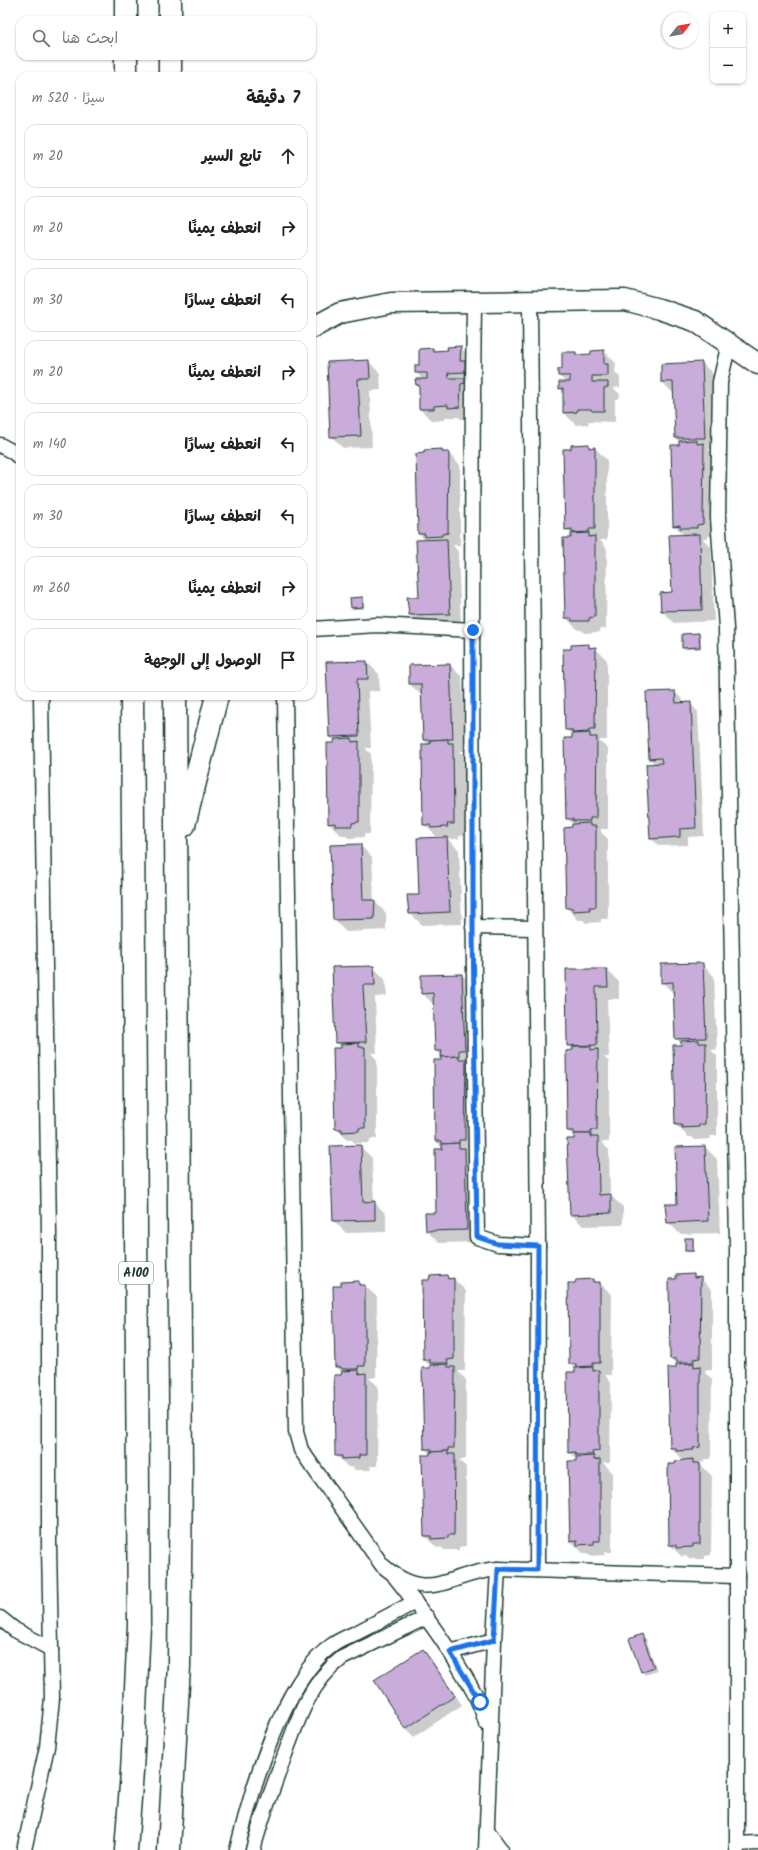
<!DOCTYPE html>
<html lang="ar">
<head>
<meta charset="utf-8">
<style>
	body { margin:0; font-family:Kalam,"Playpen Sans Arabic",sans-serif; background:#f2f2f2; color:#222; direction:rtl }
	.controls { position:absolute; right:12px; top:12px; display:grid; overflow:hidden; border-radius:8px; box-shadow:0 1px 3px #0004 }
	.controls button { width:36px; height:36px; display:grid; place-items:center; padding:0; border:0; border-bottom:1px solid #e0e0e0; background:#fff; color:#222; font:20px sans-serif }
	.compass { position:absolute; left:662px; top:12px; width:36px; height:36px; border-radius:50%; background:#fff; box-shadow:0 1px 3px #0004; rotate:59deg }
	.stop { position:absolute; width:12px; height:12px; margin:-9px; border:3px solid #1a73e8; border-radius:50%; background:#fff }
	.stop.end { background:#1a73e8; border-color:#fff; box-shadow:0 1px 4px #0008 }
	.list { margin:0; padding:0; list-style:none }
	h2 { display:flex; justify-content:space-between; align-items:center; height:52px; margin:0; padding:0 16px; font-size:17px }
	h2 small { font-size:13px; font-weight:400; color:#767676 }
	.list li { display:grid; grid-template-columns:26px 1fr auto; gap:12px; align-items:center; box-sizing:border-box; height:64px; margin:0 8px 8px; padding:0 8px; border:1px solid #e0e0e0; border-radius:12px }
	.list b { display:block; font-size:15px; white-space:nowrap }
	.list em { font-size:13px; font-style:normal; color:#767676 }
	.icon { flex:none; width:22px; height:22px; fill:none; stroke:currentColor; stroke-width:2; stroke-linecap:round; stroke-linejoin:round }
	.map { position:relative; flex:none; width:758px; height:1850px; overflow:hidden; direction:ltr }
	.search { position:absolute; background:#fff; box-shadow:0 1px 3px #0004; left:16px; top:16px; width:300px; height:44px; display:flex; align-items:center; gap:10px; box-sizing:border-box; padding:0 14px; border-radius:12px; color:#767676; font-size:15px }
	.panel { position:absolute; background:#fff; box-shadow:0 1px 3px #0004; left:16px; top:72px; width:300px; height:628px; border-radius:12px; direction:rtl }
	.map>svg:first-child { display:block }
</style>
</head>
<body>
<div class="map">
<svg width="758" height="1850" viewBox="0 0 758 1850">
	<rect width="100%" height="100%" fill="#fff"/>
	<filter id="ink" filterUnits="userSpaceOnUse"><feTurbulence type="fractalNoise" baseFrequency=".025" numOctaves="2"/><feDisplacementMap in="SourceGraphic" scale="8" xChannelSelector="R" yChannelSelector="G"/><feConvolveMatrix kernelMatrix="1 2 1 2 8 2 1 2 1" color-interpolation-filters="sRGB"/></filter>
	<g filter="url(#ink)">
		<g fill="#0003">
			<polygon points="460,347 472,359 472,419 461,419 458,417 445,417 445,420 432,421 420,409 420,388 417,385 423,380 416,372 433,349 436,352 449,351"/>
			<polygon points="604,351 616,363 615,373 620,377 620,387 613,388 620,394 619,399 615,399 615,422 588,421 589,424 576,425 564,413 564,392 560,388 567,383 559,376 559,370 563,370 576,353 579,356 592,355"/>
			<polygon points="368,361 380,373 381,390 370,391 372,447 343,448 331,436 328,363"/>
			<polygon points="702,363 714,375 717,449 708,449 715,456 715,536 708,536 708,539 703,539 711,547 714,621 674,623 662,611 673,593 685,536 674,525 680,443 676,438 674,394 662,382 662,365"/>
			<polygon points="588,445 592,449 595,448 607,460 607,540 600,540 607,549 606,629 600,629 600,632 584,633 582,630 578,630 566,618 564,539 572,538 572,535 566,529 572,450"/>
			<polygon points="442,450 445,453 448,453 460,465 460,545 453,545 458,552 461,625 421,627 410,615 420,598 425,540 419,534"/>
			<polygon points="362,598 364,599 364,609 353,609 352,608"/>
			<polygon points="699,634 701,636 701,649 685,649 683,648"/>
			<polygon points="589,645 592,649 595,648 607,660 607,740 600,740 600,742 608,749 608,829 601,829 601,832 608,839 608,919 601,919 601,922 586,923 583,920 578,920 567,908 573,824 567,818 573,736 566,729 572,650"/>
			<polygon points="367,662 379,674 380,691 368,691 371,748 365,748 371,754 370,834 364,834 364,837 348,838 346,835 341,835 329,823 337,744 330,737 327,663"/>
			<polygon points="450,665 462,677 465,751 460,751 464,756 465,835 459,836 459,839 448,839 459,850 462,924 422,925 410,913 420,896 445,836 436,836 424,824 429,745 424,740 422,696 410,684"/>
			<polygon points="675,692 683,700 683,704 690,703 698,712 704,836 688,837 688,845 659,846 651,838 656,765 650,759"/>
			<polygon points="360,845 372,857 374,901 386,913 386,930 346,932 334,920"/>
			<polygon points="702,964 714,976 717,1049 711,1050 717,1056 717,1136 710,1136 711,1139 695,1140 692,1137 688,1137 676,1125 683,1046 676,1038 675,995 662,982"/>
			<polygon points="373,967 385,979 387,996 375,997 377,1053 371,1053 377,1060 377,1139 370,1139 370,1143 355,1143 352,1140 348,1140 336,1128 343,1049 336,1042 333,968"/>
			<polygon points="567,970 607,970 619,982 619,999 607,999 609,1057 604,1057 609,1062 609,1142 601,1142 609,1150 610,1195 623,1207 623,1225 583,1226 571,1214 575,1138 568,1131 574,1051 568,1045"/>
			<polygon points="462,975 474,987 479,1242 439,1243 427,1231 438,1214 444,1150 436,1141 442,1057 436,1050 434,1005 422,993 422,976"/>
			<polygon points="360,1146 372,1158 374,1202 386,1214 386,1232 346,1233 334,1221 331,1147"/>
			<polygon points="705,1147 717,1159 720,1233 680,1234 668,1222 678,1205"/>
			<polygon points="692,1239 694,1240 694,1252 688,1252 686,1251"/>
			<polygon points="694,1275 697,1278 700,1278 712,1290 712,1370 705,1370 705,1373 712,1379 711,1459 705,1459 705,1462 698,1462 712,1476 711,1555 705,1556 705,1559 689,1559 686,1556 682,1557 670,1545 676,1465 684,1461 671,1448 669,1369 677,1369 677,1365 671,1359 670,1280 677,1280"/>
			<polygon points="447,1276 451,1280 454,1279 466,1291 465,1371 458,1371 466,1380 466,1459 459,1460 466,1467 466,1546 459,1547 459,1550 444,1550 441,1547 437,1548 425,1536 432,1456 425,1449 431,1367 424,1360 423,1281 430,1281"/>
			<polygon points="593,1280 596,1283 600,1283 612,1295 611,1375 605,1375 611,1383 610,1463 603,1463 612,1472 612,1552 605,1552 605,1555 590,1556 587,1553 583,1553 571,1541 577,1460 569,1452 576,1370 570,1364"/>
			<polygon points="358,1282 362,1286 365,1286 377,1297 376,1377 369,1378 378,1386 377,1466 370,1466 371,1470 355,1470 352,1467 348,1467 336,1455 342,1373 336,1366 342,1287"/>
			<polygon points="642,1635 646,1639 657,1671 645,1675 641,1671"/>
			<polygon points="422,1650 431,1659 462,1705 414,1737 405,1728"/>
		</g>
		<g fill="#c9acd9" stroke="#1f3d34">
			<polygon points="461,346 460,361 465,361 465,372 448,373 449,378 465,378 465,383 461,384 460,407 448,408 448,405 434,406 434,409 419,409 419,385 416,385 415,379 427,379 427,373 415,373 415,365 419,365 419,349 433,348 433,351 448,350 447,347"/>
			<polygon points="604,350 604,364 608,364 608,376 592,376 592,382 608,382 608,387 604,388 604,411 592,411 591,409 577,409 577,412 563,413 563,388 559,389 559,382 570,382 570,376 558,376 558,369 562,369 562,352 576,352 576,355 591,354 591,351"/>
			<polygon points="369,360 370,379 358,379 361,436 330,437 327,362"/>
			<polygon points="702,362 705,438 675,438 673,382 661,382 661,364"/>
			<polygon points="697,440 697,444 704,443 703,524 697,525 697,528 680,528 680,525 673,526 671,445 679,445 679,441"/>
			<polygon points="589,444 589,448 595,447 595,529 589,529 589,532 572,533 572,529 565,530 563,449 571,449 571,445"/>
			<polygon points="442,449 442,452 449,452 448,533 442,534 442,536 425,537 425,534 418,534 416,454 424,453 424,450"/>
			<polygon points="589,533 589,537 595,536 595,617 589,618 589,621 572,621 571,618 565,618 563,538 571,538 571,534"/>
			<polygon points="700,534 702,610 661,611 660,593 672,592 669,535"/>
			<polygon points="447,539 450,614 409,615 407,597 419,597 416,540"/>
			<polygon points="363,597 363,607 351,608 350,598"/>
			<polygon points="699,633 700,647 682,648 682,634"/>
			<polygon points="589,644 589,648 596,647 595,729 589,729 589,732 572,733 572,730 565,730 563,649 571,649 571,645"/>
			<polygon points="367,661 368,679 357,679 359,736 329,737 326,662"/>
			<polygon points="450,664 453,739 423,740 421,684 409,684 409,665"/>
			<polygon points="675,691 676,703 691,702 696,828 680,829 680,837 650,839 646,764 662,763 661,758 649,759 646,692"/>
			<polygon points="590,733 590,737 597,737 596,818 590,818 590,821 573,821 573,819 566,819 564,738 572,738 572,734"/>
			<polygon points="352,738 352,742 359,741 359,822 352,823 352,826 335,826 335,823 328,824 327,743 334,743 335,739"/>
			<polygon points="448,739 448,743 453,743 454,824 447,824 448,827 431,828 430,825 423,825 422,744 430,744 430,740"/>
			<polygon points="590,823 590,826 596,826 596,907 589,907 590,910 573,911 573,908 566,908 564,828 572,827 572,824"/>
			<polygon points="447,837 450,912 409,914 407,895 419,895 417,838"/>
			<polygon points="361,844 363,900 375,900 374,919 333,920 330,845"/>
			<polygon points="703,963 706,1038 675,1039 673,982 661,983 661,964"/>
			<polygon points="374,966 375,985 363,985 366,1042 335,1043 332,967"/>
			<polygon points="566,969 607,969 608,987 596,987 597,1045 567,1046"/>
			<polygon points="462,974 465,1050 459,1050 459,1056 441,1057 442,1051 435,1051 433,993 421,994 421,975"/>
			<polygon points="699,1040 699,1043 706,1043 705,1124 699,1125 699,1127 682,1128 682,1125 675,1125 673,1045 681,1045 681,1041"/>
			<polygon points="359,1043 359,1047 365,1047 365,1128 359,1128 359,1131 342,1132 342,1129 335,1129 333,1048 341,1048 341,1044"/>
			<polygon points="573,1046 591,1046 591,1050 598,1049 597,1130 591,1130 591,1134 574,1134 574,1131 567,1131 566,1051 573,1050"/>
			<polygon points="459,1056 459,1059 466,1059 465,1140 459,1140 459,1143 442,1144 442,1141 435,1141 434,1060 441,1060 441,1057"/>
			<polygon points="574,1134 591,1134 591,1137 598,1137 599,1195 611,1194 611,1213 570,1215 567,1139 574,1139"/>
			<polygon points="459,1143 459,1148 465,1148 467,1230 426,1231 425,1213 436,1213 435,1149 442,1149 442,1144"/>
			<polygon points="361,1145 363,1202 375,1201 375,1220 333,1221 330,1146"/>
			<polygon points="705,1146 708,1221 667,1223 665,1204 677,1204 675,1147"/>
			<rect x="685" y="1238" width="8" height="13"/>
			<polygon points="694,1274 694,1278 701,1277 700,1358 694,1359 694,1362 677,1362 677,1359 670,1359 669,1279 676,1279 676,1275"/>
			<polygon points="447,1275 448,1279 454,1278 454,1359 447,1360 448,1363 430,1363 430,1360 423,1360 422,1280 429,1280 430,1276"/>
			<polygon points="593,1279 593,1282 600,1282 600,1363 593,1363 593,1366 576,1367 576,1364 569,1364 568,1283 575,1283 576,1280"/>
			<polygon points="359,1281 359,1285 365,1285 365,1366 358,1366 359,1369 342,1369 341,1367 335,1367 333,1286 341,1286 341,1282"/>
			<polygon points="694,1363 694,1367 700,1366 700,1447 693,1448 694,1450 677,1451 676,1448 670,1448 668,1368 676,1368 676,1364"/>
			<polygon points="448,1364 448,1367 455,1367 454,1448 448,1448 448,1451 431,1452 431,1449 424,1449 422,1368 430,1368 430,1365"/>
			<polygon points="593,1367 593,1371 599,1370 599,1451 592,1452 593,1455 576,1455 575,1452 568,1453 567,1372 575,1372 575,1368"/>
			<polygon points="359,1370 359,1374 366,1373 366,1455 359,1455 359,1458 342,1459 342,1456 335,1456 334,1375 341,1375 342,1371"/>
			<polygon points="448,1451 448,1454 455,1454 454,1535 448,1535 448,1538 431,1539 431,1536 424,1536 422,1455 430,1455 430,1452"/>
			<polygon points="594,1456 594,1460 600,1459 600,1541 594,1541 594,1544 577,1545 577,1541 570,1542 568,1461 576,1461 576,1457"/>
			<polygon points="693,1459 693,1463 700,1463 700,1544 693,1544 693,1547 676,1548 676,1545 669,1545 668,1464 675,1464 676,1461"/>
			<polygon points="642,1634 654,1667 641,1672 629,1639"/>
			<polygon points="423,1649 455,1696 405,1729 374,1680"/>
		</g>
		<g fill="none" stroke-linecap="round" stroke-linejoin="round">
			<defs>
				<g id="street">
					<polyline points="530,302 538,1246 537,1570"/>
					<path d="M474,303C470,614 473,925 477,1237L498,1244L538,1246"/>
					<polyline points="729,343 720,382 718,518 726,628 737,1244 737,1850"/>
					<polyline points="0,445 13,452 20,458"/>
					<polyline points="312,629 377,625 473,630"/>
					<path d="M285,696L296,1432L301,1450L382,1565C430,1607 449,1572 498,1569L737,1576"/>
					<polyline points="473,927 535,928"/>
					<path d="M395,1577C419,1607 442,1637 461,1670C472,1688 481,1703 486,1723"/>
					<polyline points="0,1618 15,1630 51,1649"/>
					<polyline points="450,1652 494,1640"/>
					<polyline points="487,1831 501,1850"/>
					<polyline points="737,1844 758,1843"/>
					<polyline points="24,1850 47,1747 52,1698 49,1547 49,1233 41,696"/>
					<path d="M237,1850C251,1792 282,1682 331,1646C339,1640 349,1636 358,1632C377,1622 396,1612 415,1602"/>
					<path d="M253,1850C261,1819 272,1790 283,1760C297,1722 308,1684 342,1658L427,1617"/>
					<polyline points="486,1850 494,1640 498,1569"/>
				</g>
				<polyline id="secondary" points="312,328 340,313 391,303 625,300 659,309 695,321 758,364"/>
				<g id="highway">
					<polyline points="170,0 170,20"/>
					<polyline points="126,20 126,0"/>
					<polyline points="126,56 126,76"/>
					<polyline points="170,56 170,76"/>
					<polyline points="184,825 217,696"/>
					<polyline points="126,1850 132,1772 139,1626 132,696"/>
					<polyline points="169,1850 179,1666 181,1469 175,696"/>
				</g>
			</defs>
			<use href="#street" stroke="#1f3d34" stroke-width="17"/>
			<use href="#secondary" stroke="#1f3d34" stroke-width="23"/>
			<use href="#highway" stroke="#1f3d34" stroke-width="25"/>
			<use href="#street" stroke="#fff" stroke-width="14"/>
			<use href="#secondary" stroke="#fff" stroke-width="20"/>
			<use href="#highway" stroke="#fff" stroke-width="22"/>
		</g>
	</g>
	<g fill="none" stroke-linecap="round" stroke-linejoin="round" filter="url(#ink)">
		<polyline stroke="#1a73e8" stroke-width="5" points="473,630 473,927 477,1237 498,1244 538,1246 537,1570 498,1569 494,1640 450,1652 480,1702"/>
	</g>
	<g text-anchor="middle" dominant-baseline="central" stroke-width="3" stroke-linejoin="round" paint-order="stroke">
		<rect fill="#fff" stroke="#627771" stroke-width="1" x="119" y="1262" width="34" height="22" rx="3"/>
		<g font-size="13" font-weight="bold" fill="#1f3d34">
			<text x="136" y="1273">A100</text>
		</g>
	</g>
</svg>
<div class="controls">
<button>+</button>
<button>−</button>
</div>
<svg class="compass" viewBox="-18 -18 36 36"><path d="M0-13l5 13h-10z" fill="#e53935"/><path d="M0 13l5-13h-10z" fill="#767676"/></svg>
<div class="stop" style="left:480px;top:1702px"></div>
<div class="stop end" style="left:473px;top:630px"></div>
<div class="search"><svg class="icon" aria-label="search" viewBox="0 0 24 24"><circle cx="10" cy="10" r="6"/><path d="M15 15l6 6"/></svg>ابحث هنا</div>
<section class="panel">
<h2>7 دقيقة<small>سيرًا · 520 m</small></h2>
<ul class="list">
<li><svg class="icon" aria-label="ahead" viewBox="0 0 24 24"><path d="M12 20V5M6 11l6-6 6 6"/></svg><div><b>تابع السير</b></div><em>20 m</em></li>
<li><svg class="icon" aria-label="right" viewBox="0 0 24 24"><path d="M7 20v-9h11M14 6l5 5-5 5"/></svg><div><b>انعطف يمينًا</b></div><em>20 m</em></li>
<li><svg class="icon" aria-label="left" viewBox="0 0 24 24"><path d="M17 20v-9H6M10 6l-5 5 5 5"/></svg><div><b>انعطف يسارًا</b></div><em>30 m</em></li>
<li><svg class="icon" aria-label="right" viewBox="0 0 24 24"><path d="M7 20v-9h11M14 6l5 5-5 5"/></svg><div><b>انعطف يمينًا</b></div><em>20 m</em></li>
<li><svg class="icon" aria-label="left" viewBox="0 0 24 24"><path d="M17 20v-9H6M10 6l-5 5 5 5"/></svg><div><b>انعطف يسارًا</b></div><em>140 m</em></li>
<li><svg class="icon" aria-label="left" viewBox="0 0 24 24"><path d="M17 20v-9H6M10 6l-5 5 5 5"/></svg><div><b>انعطف يسارًا</b></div><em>30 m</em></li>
<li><svg class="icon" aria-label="right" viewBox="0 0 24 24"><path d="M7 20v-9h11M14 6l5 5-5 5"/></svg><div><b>انعطف يمينًا</b></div><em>260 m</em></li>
<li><svg class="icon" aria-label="arrive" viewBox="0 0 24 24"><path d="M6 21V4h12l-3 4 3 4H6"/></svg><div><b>الوصول إلى الوجهة</b></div></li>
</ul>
</section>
</div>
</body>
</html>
